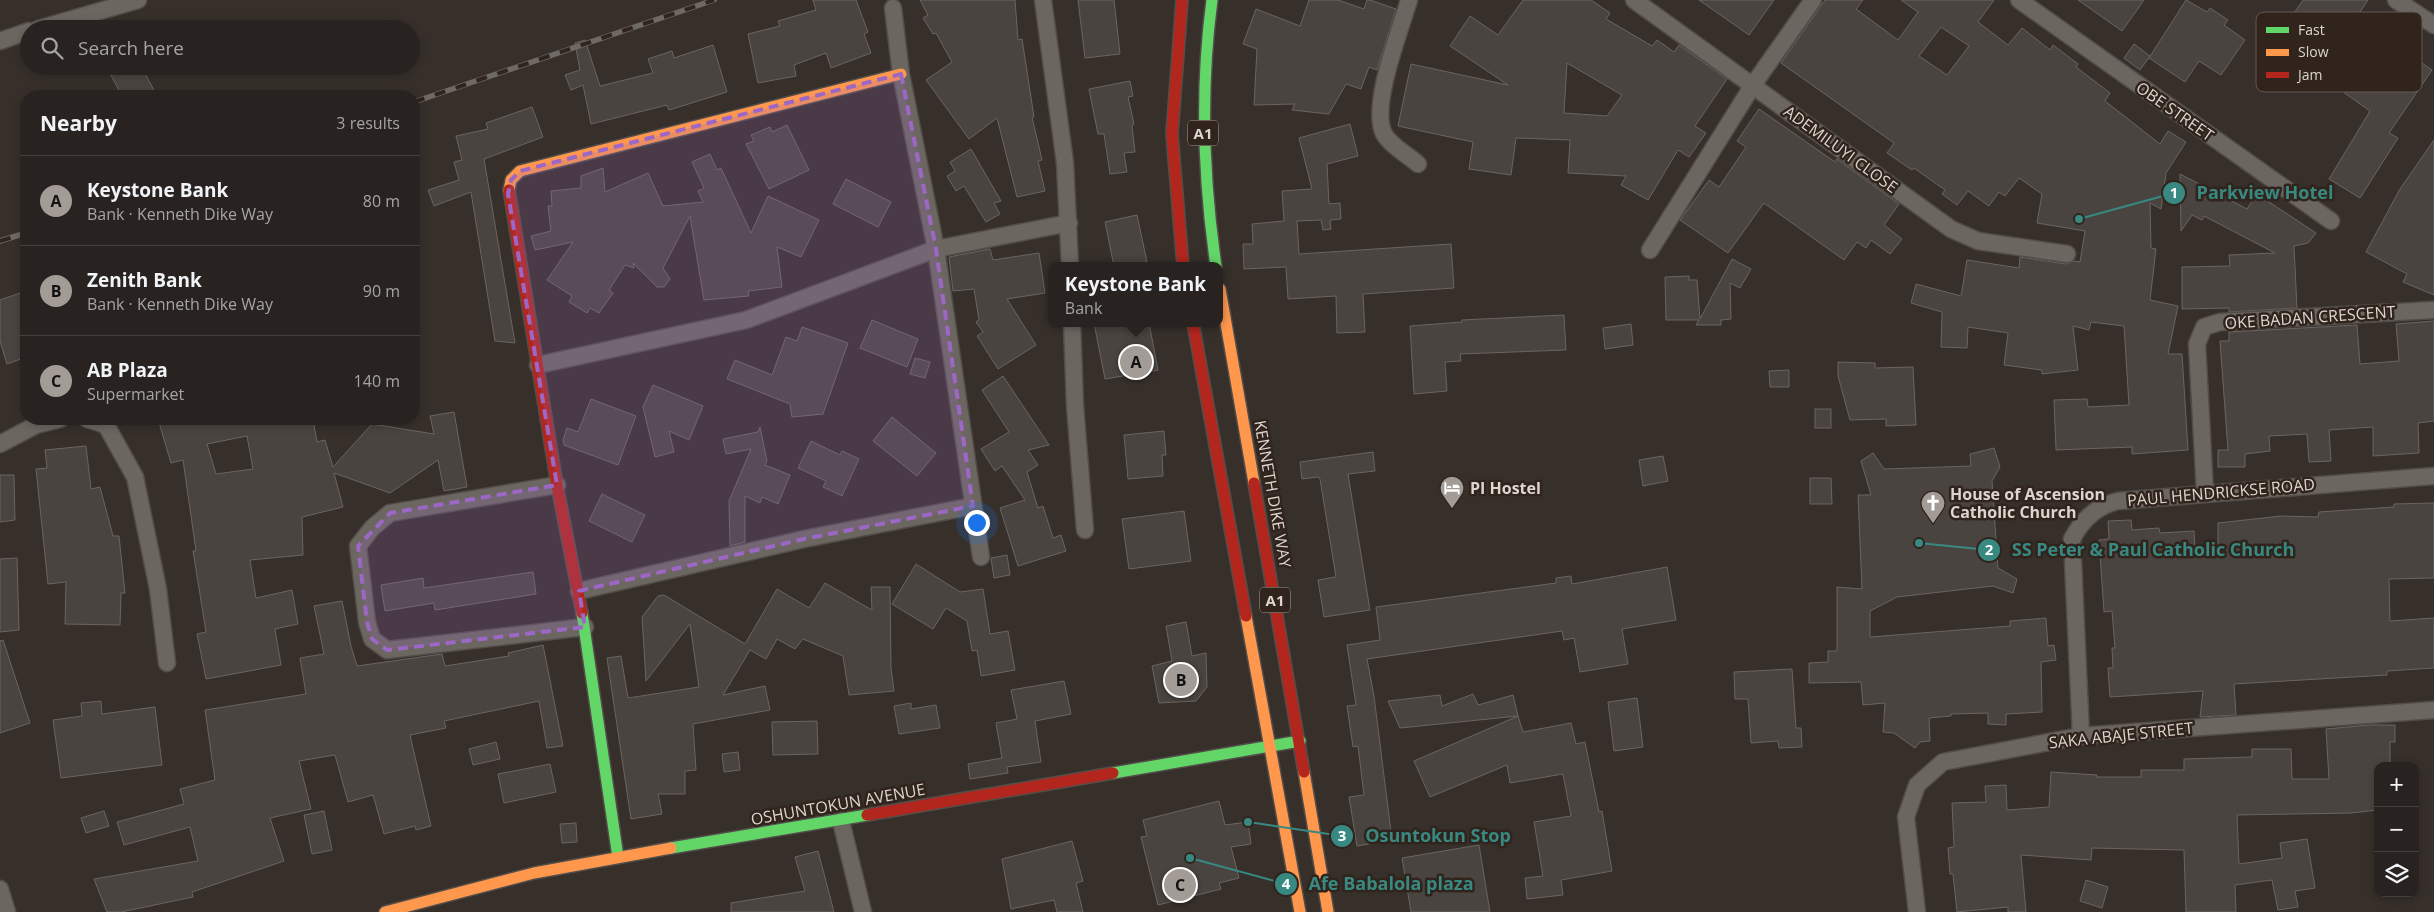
<!DOCTYPE html>
<html lang="en">
<head>
<meta charset="utf-8">
<style>
	body { margin:0; font-family:"Open Sans",sans-serif; background:#302b29; color:#f1f3f6 }
	.controls { position:absolute; right:15px; bottom:15px; display:grid; overflow:hidden; border-radius:10px; box-shadow:0 2px 8px #0003 }
	.controls button { width:45px; height:45px; display:grid; place-items:center; padding:0; border:0; border-bottom:1px solid #44403e; background:#282320; color:#f1f3f6; font:25px sans-serif }
	.you { position:absolute; left:976px; top:522px; width:18px; height:18px; margin:-12px; border:4px solid #fff; border-radius:50%; background:#1a73e8; box-shadow:0 0 0 8px #1a73e833 }
	.badge { display:grid; place-items:center; width:32px; height:32px; border-radius:50%; background:#a39b96; color:#111; font-size:16px; font-weight:700 }
	.pin { position:absolute; translate:-50% -50%; border:2px solid #fff; box-shadow:0 1px 5px #0006 }
	.popup { position:absolute; left:1048px; top:262px; width:175px; height:65px; box-sizing:border-box; display:grid; place-content:center; border-radius:10px; background:#282320; filter:drop-shadow(0 1px 4px #0005); font-size:16px; white-space:nowrap; color:#a5a4a5 }
	.popup b { font-size:19px; color:#f1f3f6 }
	.popup::after { content:''; position:absolute; left:50%; top:100%; margin-left:-10px; border:10px solid transparent; border-top-color:#282320 }
	.list { margin:0; padding:0; list-style:none }
	h2 { display:flex; justify-content:space-between; align-items:center; height:65px; margin:0; padding:0 20px; font-size:21px }
	h2 small { font-size:16px; font-weight:400; color:#a5a4a5 }
	.list li { display:grid; grid-template-columns:32px 1fr auto; gap:15px; align-items:center; box-sizing:border-box; height:90px; padding:0 20px; border-top:1px solid #44403e }
	.list b { display:block; font-size:19px; white-space:nowrap }
	.list p { margin:0; font-size:16px; white-space:nowrap; color:#a5a4a5 }
	.list em { font-size:16px; font-style:normal; color:#a5a4a5 }
	.icon { flex:none; width:28px; height:28px; fill:none; stroke:currentColor; stroke-width:2; stroke-linecap:round; stroke-linejoin:round }
	.map { position:relative; flex:none; width:2434px; height:912px; overflow:hidden }
	.search { position:absolute; background:#282320; box-shadow:0 2px 8px #0003; left:20px; top:20px; width:400px; height:55px; display:flex; align-items:center; gap:12px; box-sizing:border-box; padding:0 18px; border-radius:28px; color:#a5a4a5; font-size:19px }
	.panel { position:absolute; background:#282320; box-shadow:0 2px 8px #0003; left:20px; top:90px; width:400px; height:335px; border-radius:20px }
	.map>svg:first-child { display:block }
</style>
</head>
<body>
<div class="map">
<svg width="2434" height="912" viewBox="0 0 2434 912">
	<rect width="100%" height="100%" fill="#362f2a"/>
	<g fill="#4a4440" stroke="#6b6562" fill-rule="evenodd">
		<polygon points="813,0 856,0 868,32 864,34 871,53 831,68 826,53 794,65 796,76 758,83 748,34 780,26 778,21 816,10"/>
		<polygon points="920,0 1015,0 1018,40 1022,39 1034,117 1032,117 1042,160 1038,161 1045,191 1017,197 997,118 969,139 926,80 952,62 936,33 933,34 923,18 928,15"/>
		<polygon points="1078,0 1114,0 1120,54 1085,58"/>
		<polygon points="1309,0 1338,0 1364,9 1367,0 1370,0 1396,9 1377,70 1369,67 1361,89 1346,84 1329,114 1292,110 1295,104 1254,105 1257,49 1243,44 1256,9 1300,26"/>
		<path d="M1523,0H1591L1610,13L1606,19L1652,46L1657,40L1674,52L1679,45L1727,79L1695,126L1706,133L1689,157L1678,150L1648,200L1621,185L1626,176L1568,173L1570,140L1516,138L1511,175L1469,169L1473,142L1398,126L1411,64L1508,85L1450,46L1470,16L1498,35ZM1567,63L1622,95L1607,116L1564,113Z"/>
		<polygon points="1699,0 1774,0 1749,35"/>
		<path d="M1825,0H1863L1856,9L1898,40L1918,12L1901,0H1994L1978,22L2008,45L2022,28L2050,50L2053,45L2078,64L2076,67L2110,93L2105,101L2160,144L2168,131L2186,142L2166,173L2161,209L2150,203L2151,248L2156,249L2150,300L2178,306L2168,354H2182L2188,450L2132,454V447L2056,450L2054,400L2087,399L2088,407L2129,405L2124,326L2091,322L2089,330L2073,326L2078,370L2042,374V370L2004,365L2008,333L1968,327L1967,348L1941,347L1942,312L1911,303L1916,284L1961,296L1967,260L2019,268L2020,257L2066,264L2074,261L2080,262L2085,231L2037,223L2042,194L2019,178L2005,196L1999,192L1989,206L1968,191L1957,205L1942,194L1945,190L1914,168L1912,170L1887,153L1894,143L1781,63ZM1941,27L1969,46L1947,75L1919,56Z"/>
		<polygon points="2078,0 2144,0 2122,31"/>
		<polygon points="2186,0 2207,12 2210,8 2228,20 2224,25 2245,40 2221,75 2199,61 2185,82 2149,58"/>
		<polygon points="2303,0 2368,0 2358,15 2384,33 2393,20 2406,29 2396,45 2432,70 2389,133 2398,138 2360,198 2329,179 2370,111 2339,89 2365,51 2327,25 2302,62 2279,47 2283,41 2278,37"/>
		<polygon points="585,40 600,86 653,73 648,59 672,51 674,58 713,45 727,92 669,110 667,105 591,124 583,85 571,90 565,75 580,70 575,43"/>
		<polygon points="2134,44 2150,56 2140,70 2124,58"/>
		<polygon points="106,66 141,66 157,96 122,96"/>
		<polygon points="1130,81 1133,96 1128,97 1134,124 1132,126 1135,152 1124,153 1127,172 1110,174 1104,134 1098,134 1089,89"/>
		<polygon points="532,107 543,137 484,159 515,343 495,341 471,192 434,206 428,190 459,180 454,162 462,160 456,136 488,129 486,123"/>
		<polygon points="1759,109 1835,162 1837,159 1899,204 1884,225 1902,239 1890,254 1871,240 1866,248 1857,242 1844,260 1764,203 1728,253 1680,220 1709,180 1719,187 1746,147 1737,141"/>
		<polygon points="1350,124 1358,156 1327,164 1329,204 1340,203 1341,219 1330,220 1331,229 1323,230 1321,220 1297,221 1299,254 1451,244 1454,288 1363,294 1365,332 1337,333 1336,296 1288,299 1286,267 1244,269 1243,244 1253,244 1252,224 1284,221 1282,191 1312,189 1299,138"/>
		<polygon points="787,125 809,170 769,189 746,144 754,141 751,135 770,127 772,132"/>
		<polygon points="2434,140 2434,295 2403,282 2407,274 2366,252 2400,189"/>
		<polygon points="971,149 1001,201 994,203 1000,214 986,222 964,186 956,191 947,176 955,171 950,162"/>
		<polygon points="710,154 717,170 721,168 751,233 768,196 819,220 801,257 777,247 782,287 748,291 749,296 704,300 690,216 663,268 670,279 664,287 657,287 633,263 634,268 625,265 609,290 613,293 599,313 590,308 587,313 569,302 572,296 547,280 573,242 535,250 531,236 551,231 548,206 552,206 551,191 581,188 581,176 603,168 605,192 648,173 663,206 703,202 698,191 704,188 692,162"/>
		<polygon points="2180,174 2247,209 2257,194 2316,233 2308,243 2294,246 2297,308 2229,312 2229,308 2182,309 2182,267 2230,266 2229,255 2275,253 2204,216 2202,220 2192,215 2181,231"/>
		<polygon points="846,179 891,202 878,227 833,204"/>
		<polygon points="1137,215 1147,262 1114,266 1105,222"/>
		<polygon points="990,249 993,260 1039,253 1045,293 1007,299 1036,345 998,369 977,336 983,332 976,322 979,320 974,289 953,291 949,257"/>
		<polygon points="1732,259 1751,269 1740,288 1730,283 1731,319 1721,320 1721,325 1696,325 1699,320 1666,320 1665,277 1689,276 1689,280 1697,280 1700,319"/>
		<polygon points="26,291 26,357 7,364 0,341 0,300"/>
		<polygon points="1564,315 1566,350 1460,354 1461,361 1445,362 1447,391 1414,394 1410,326 1462,322 1462,320"/>
		<polygon points="872,320 918,339 907,367 860,348"/>
		<polygon points="2434,321 2434,421 2418,423 2419,453 2373,456 2373,427 2329,430 2331,461 2309,462 2307,434 2269,436 2270,451 2245,454 2245,467 2218,467 2218,450 2228,450 2220,341 2229,341 2229,332 2357,325 2360,364 2399,361 2396,324"/>
		<polygon points="1094,323 1149,323 1158,370 1105,379"/>
		<polygon points="1631,324 1633,345 1605,349 1603,328"/>
		<polygon points="802,327 848,343 823,414 792,417 790,404 727,379 735,360 772,375 786,337 797,341"/>
		<polygon points="915,358 930,362 925,378 910,374"/>
		<polygon points="1838,362 1875,363 1875,368 1913,367 1916,425 1886,426 1886,419 1850,420 1838,376"/>
		<polygon points="1789,370 1789,387 1770,387 1769,371"/>
		<polygon points="1003,376 1049,445 1028,450 1038,465 1027,472 1038,508 1043,506 1053,538 1061,535 1066,551 1018,566 1000,508 1025,500 1002,466 995,471 981,449 1009,432 982,390"/>
		<polygon points="653,385 703,406 689,440 669,431 674,452 655,457 643,407"/>
		<polygon points="591,399 636,416 618,465 564,445 563,440 567,428 578,432"/>
		<rect x="1815" y="409" width="16" height="19"/>
		<path d="M454,412L467,487L444,491L438,460L390,493L334,473L343,507L302,517L303,555L250,560L256,598L292,590L298,624L275,629L281,665L206,679L197,634L206,632L193,551H196L183,460L171,463L158,419H313L317,442L325,440L333,467L372,424L434,434L430,416ZM247,436L253,469L216,474L207,444Z"/>
		<polygon points="892,417 936,453 917,476 873,441"/>
		<polygon points="760,427 767,461 765,465 790,475 778,504 762,497 760,503 745,496 745,542 730,546 729,501 751,449 726,454 723,439 758,432"/>
		<polygon points="1164,431 1166,455 1162,455 1163,476 1128,479 1124,435"/>
		<polygon points="811,441 840,455 842,451 859,459 842,496 823,487 826,481 798,468"/>
		<polygon points="86,446 91,489 100,487 113,536 119,536 125,593 121,593 120,625 65,624 66,582 48,584 36,469 47,468 45,450"/>
		<polygon points="1994,448 2000,467 1992,481 1998,568 2017,579 2013,593 1993,586 1897,597 1870,611 1870,637 2010,626 2010,621 2046,618 2048,646 2054,645 2056,660 2041,662 2042,712 2006,714 2006,725 1988,724 1988,713 1951,714 1951,716 1929,718 1930,741 1920,742 1915,748 1894,733 1883,732 1885,703 1863,705 1861,682 1809,683 1809,663 1828,662 1828,651 1837,651 1837,587 1862,589 1858,495 1871,495 1861,461 1873,453 1884,469 1971,466 1970,454"/>
		<polygon points="1373,452 1375,471 1348,474 1370,610 1324,617 1318,580 1336,577 1320,479 1318,477 1302,479 1300,462"/>
		<polygon points="1663,456 1668,481 1643,486 1639,460"/>
		<polygon points="0,475 14,475 15,520 0,522"/>
		<polygon points="1810,478 1831,478 1832,504 1810,504"/>
		<polygon points="602,494 645,515 632,542 589,521"/>
		<polygon points="2434,503 2434,578 2389,579 2390,621 2434,618 2434,668 2387,671 2387,675 2234,684 2236,715 2200,717 2203,691 2110,697 2108,668 2113,668 2112,648 2115,648 2112,611 2104,612 2099,540 2109,539 2108,521 2131,520 2132,530 2159,528 2160,533 2194,531 2195,548 2218,547 2218,523 2281,516 2318,517 2319,512 2394,507 2394,504"/>
		<polygon points="1184,511 1191,561 1129,569 1122,519"/>
		<polygon points="1007,555 1010,575 994,578 991,558"/>
		<polygon points="17,558 19,630 0,632 0,559"/>
		<polygon points="916,564 960,592 983,589 990,634 1008,631 1015,670 981,676 977,650 972,651 967,621 946,608 933,629 892,604"/>
		<polygon points="1667,567 1676,620 1622,629 1628,664 1580,672 1574,638 1564,640 1562,631 1367,659 1374,696 1392,840 1357,846 1349,797 1364,795 1358,746 1353,747 1347,706 1356,705 1347,645 1380,640 1376,607 1556,583 1556,578 1571,576 1572,584"/>
		<polygon points="533,572 536,594 435,610 434,603 385,611 381,585 423,578 424,588"/>
		<polygon points="825,583 872,610 871,587 890,587 891,668 894,691 849,695 843,656 803,639 795,649 777,639 766,659 750,650 723,695 765,686 770,710 693,724 696,770 685,771 685,794 658,794 662,814 631,819 607,658 621,656 628,698 699,687 690,624 646,681 642,617 658,596 664,595 745,644 777,589 809,608"/>
		<polygon points="342,601 351,646 357,666 442,654 445,666 509,656 508,653 543,645 563,746 547,748 539,701 444,721 446,728 410,735 431,826 416,830 415,826 384,834 373,795 348,802 335,755 299,761 311,809 270,818 284,861 192,892 193,897 121,912 107,912 94,879 198,861 190,827 124,845 117,822 184,804 180,789 215,780 205,710 306,694 300,658 324,654 314,606"/>
		<polygon points="1186,622 1192,656 1206,653 1207,687 1196,701 1159,703 1152,666 1172,661 1166,626"/>
		<polygon points="3,640 30,723 0,733 0,641"/>
		<polygon points="1792,669 1796,728 1801,728 1802,747 1779,748 1778,741 1751,743 1748,699 1735,699 1734,672"/>
		<polygon points="1064,681 1071,714 1035,721 1041,762 1007,767 1008,773 970,779 968,764 1002,758 996,723 1017,719 1011,690"/>
		<polygon points="1473,694 1478,705 1513,695 1518,716 1400,728 1388,701 1440,695 1442,706"/>
		<polygon points="1637,698 1643,747 1614,751 1608,702"/>
		<polygon points="101,701 102,714 155,707 162,765 61,778 53,720 82,716 81,703"/>
		<polygon points="911,703 911,709 936,705 940,728 899,734 894,706"/>
		<polygon points="1518,716 1523,732 1571,723 1576,744 1585,742 1599,812 1602,811 1612,871 1561,880 1563,895 1527,899 1525,878 1543,876 1534,822 1571,816 1563,774 1510,783 1507,765 1430,797 1414,761"/>
		<polygon points="817,721 818,754 773,755 772,722"/>
		<polygon points="2369,725 2395,725 2395,742 2390,742 2390,763 2378,764 2378,810 2351,813 2237,815 2239,864 2282,858 2280,843 2307,839 2315,888 2295,891 2298,907 2278,910 2272,880 2235,885 2236,912 2186,912 2184,850 2092,848 2091,860 2021,855 2026,912 2008,912 2008,907 1957,912 1953,874 1950,874 1948,848 1954,847 1952,803 1986,802 1985,786 2006,785 2007,810 2049,807 2051,772 2097,775 2096,777 2141,777 2141,770 2184,770 2184,759 2252,757 2252,749 2291,749 2292,779 2329,779 2326,729"/>
		<polygon points="496,742 500,759 473,765 469,749"/>
		<polygon points="738,752 740,770 724,772 722,754"/>
		<polygon points="550,764 556,792 504,803 498,774"/>
		<polygon points="1219,801 1225,825 1248,822 1251,844 1231,847 1239,878 1219,883 1221,889 1158,905 1141,837 1147,836 1143,820"/>
		<polygon points="104,811 109,826 86,833 81,818"/>
		<polygon points="324,811 332,850 312,854 304,815"/>
		<polygon points="576,823 577,842 562,843 560,824"/>
		<polygon points="1072,841 1083,881 1076,883 1083,912 1057,912 1054,900 1011,909 1002,859"/>
		<polygon points="1479,845 1490,912 1411,912 1402,858"/>
		<polygon points="818,851 834,912 731,912 731,903 805,891 795,857"/>
		<polygon points="2086,880 2108,887 2102,908 2080,901"/>
	</g>
	<g fill="none" stroke-linecap="round" stroke-linejoin="round">
		<defs>
			<g id="street">
				<polyline points="1043,0 1065,163 1070,266"/>
				<path d="M1409,0C1400,31 1370,106 1384,134C1390,145 1409,156 1418,164"/>
				<polyline points="1634,0 1951,229 1978,241 2067,254"/>
				<polyline points="2019,0 2331,221"/>
				<polyline points="2396,0 2434,25"/>
				<polyline points="893,8 901,74 936,249 981,557"/>
				<polyline points="38,29 138,0"/>
				<polyline points="0,41 29,31"/>
				<polyline points="1650,250 1753,85 1813,0"/>
				<polyline points="1072,323 1075,406 1085,530"/>
				<polyline points="538,365 746,320 936,249 1069,223"/>
				<polyline points="87,419 106,425 135,477 158,589 167,663"/>
				<polyline points="0,444 36,425 60,419"/>
				<polyline points="557,485 390,513 372,528 358,546 367,622 372,639 387,650 585,627"/>
				<polyline points="2205,493 2197,344 2204,327 2220,322 2434,310"/>
				<polyline points="579,591 804,539 973,506"/>
				<path d="M2081,736L2072,539C2082,520 2096,506 2118,501L2434,476"/>
				<polyline points="841,821 863,912"/>
				<polyline points="0,889 7,912"/>
				<polyline points="1917,912 1906,817 1917,785 1943,762 2081,736 2434,710"/>
			</g>
			<g id="fast">
				<path d="M1212,0C1200,90 1203,177 1216,266"/>
				<polyline points="582,613 618,857"/>
				<polyline points="1113,773 1300,741"/>
				<polyline points="671,848 867,815"/>
			</g>
			<g id="slow">
				<polyline points="509,190 511,180 520,171 901,74"/>
				<polyline points="1220,289 1254,483"/>
				<polyline points="1246,616 1300,912"/>
				<polyline points="1304,772 1328,912"/>
				<polyline points="385,912 534,873 671,848"/>
			</g>
			<g id="jam">
				<polyline points="1182,0 1172,134 1183,266"/>
				<polyline points="509,190 557,485 582,613"/>
				<polyline points="1193,323 1246,616"/>
				<polyline points="1254,483 1304,772"/>
				<polyline points="867,815 1113,773"/>
			</g>
		</defs>
		<use href="#street" stroke="#534d49" stroke-width="19"/>
		<use href="#fast" stroke="#534d49" stroke-width="14"/>
		<use href="#slow" stroke="#534d49" stroke-width="14"/>
		<use href="#jam" stroke="#534d49" stroke-width="14"/>
		<use href="#street" stroke="#6c6661" stroke-width="16"/>
		<use href="#fast" stroke="#63d668" stroke-width="11"/>
		<use href="#slow" stroke="#ff974d" stroke-width="11"/>
		<use href="#jam" stroke="#b3261e" stroke-width="11"/>
		<defs>
			<g id="rail">
				<polyline points="414,102 714,0"/>
				<polyline points="0,241 26,233"/>
			</g>
		</defs>
		<use href="#rail" stroke="#6e6965" stroke-width="5.5"/>
		<use href="#rail" stroke="#30241c" stroke-width="4" stroke-dasharray="11" stroke-linecap="butt"/>
	</g>
	<path fill="#9d67c5" fill-opacity="0.2" stroke="#9d67c5" stroke-width="4" stroke-dasharray="10 6" stroke-linejoin="round" d="M901,74L936,249L973,506L804,539L579,591L585,627L387,650L372,639L367,622L358,546L390,513L557,485L508,194L511,180L520,171Z"/>
	<defs>
		<symbol id="hotel-pin" viewBox="-11 -11 22 30"><path d="M0 17L-7.5 6A9.5 9.5 0 1 1 7.5 6Z" fill="#a39b96" stroke="#30241c"/><path d="M-6-4.5h1.5V1H6V5H4.5V3h-9V5H-6ZM-4 0a1.8 1.8 0 1 1 3.6 0ZM.5 0V-2.5h3Q6-2.5 6 0Z" fill="#fff"/></symbol>
		<symbol id="church-pin" viewBox="-11 -11 22 30"><path d="M0 17L-7.5 6A9.5 9.5 0 1 1 7.5 6Z" fill="#a39b96" stroke="#30241c"/><path d="M-1.2-6h2.4v3.5h3.3v2.4h-3.3V6h-2.4V-.1h-3.3v-2.4h3.3Z" fill="#fff"/></symbol>
	</defs>
	<g fill-rule="evenodd">
		<use href="#hotel-pin" x="1438" y="474" width="28" height="38"/>
		<use href="#church-pin" x="1919" y="489" width="28" height="38"/>
	</g>
	<g text-anchor="middle" dominant-baseline="central" stroke-width="5" stroke-linejoin="round" paint-order="stroke">
		<g fill="#30241c" stroke="#a9a09a" stroke-width="1">
			<rect x="1188" y="120.5" width="30" height="25" rx="4"/>
			<rect x="1260" y="587.5" width="30" height="25" rx="4"/>
		</g>
		<g font-size="15" font-weight="bold" fill="#ddd5d0">
			<text x="1203" y="133">A1</text>
			<text x="1275" y="600">A1</text>
		</g>
		<g font-size="16" fill="#ddd5d0" stroke="#30241c">
			<text transform="translate(2175 111) rotate(35)">OBE STREET</text>
			<text transform="translate(1841 149) rotate(36)">ADEMILUYI CLOSE</text>
			<text transform="translate(2310 317) rotate(-4)">OKE BADAN CRESCENT</text>
			<text transform="translate(2221 492) rotate(-5)">PAUL HENDRICKSE ROAD</text>
			<text transform="translate(1273 494) rotate(80)">KENNETH DIKE WAY</text>
			<text transform="translate(2121 735) rotate(-6)">SAKA ABAJE STREET</text>
			<text transform="translate(838 804) rotate(-10)">OSHUNTOKUN AVENUE</text>
		</g>
		<g font-size="16" font-weight="bold" fill="#ddd5d0" stroke="#30241c" text-anchor="start">
			<text x="1470" y="488">PI Hostel</text>
			<text x="1950" y="494">House of Ascension<tspan x="1950" dy="18">Catholic Church</tspan></text>
		</g>
	</g>
	<rect x="2256" y="12" width="166" height="80" rx="8" fill="#30241c" stroke="#645952" stroke-width="1"/>
	<rect x="2266" y="27" width="23" height="6" fill="#63d668"/>
	<rect x="2266" y="49" width="23" height="7" fill="#ff974d"/>
	<rect x="2266" y="72" width="23" height="6" fill="#b3261e"/>
	<g font-size="14" fill="#ddd5d0">
		<text x="2298" y="35">Fast</text>
		<text x="2298" y="57">Slow</text>
		<text x="2298" y="80">Jam</text>
	</g>
	<path fill="none" stroke="#388982" stroke-width="2" d="M2079 219L2174 193M1919 543L1989 550M1248 822L1342 836M1190 858L1286 884"/>
	<g fill="#388982" stroke="#30241c" stroke-width="2">
		<circle cx="2079" cy="219" r="5"/>
		<circle cx="1919" cy="543" r="5"/>
		<circle cx="1248" cy="822" r="5"/>
		<circle cx="1190" cy="858" r="5"/>
		<circle cx="2174" cy="193" r="12"/>
		<circle cx="1989" cy="550" r="12"/>
		<circle cx="1342" cy="836" r="12"/>
		<circle cx="1286" cy="884" r="12"/>
	</g>
	<g font-size="15" text-anchor="middle" font-weight="bold" fill="#fff">
		<text x="2174" y="198">1</text>
		<text x="1989" y="555">2</text>
		<text x="1342" y="841">3</text>
		<text x="1286" y="889">4</text>
	</g>
	<g font-size="18" text-anchor="middle" font-weight="bold" fill="#388982" stroke="#30241c" stroke-width="5" stroke-linejoin="round" paint-order="stroke">
		<text x="2265" y="199">Parkview Hotel</text>
		<text x="2153" y="556">SS Peter &amp; Paul Catholic Church</text>
		<text x="1438" y="842">Osuntokun Stop</text>
		<text x="1391" y="890">Afe Babalola plaza</text>
	</g>
</svg>
<div class="controls">
<button>+</button>
<button>−</button>
<button><svg class="icon" aria-label="layers" viewBox="0 0 24 24"><path d="M12 4l9 5-9 5-9-5zM3 14l9 5 9-5"/></svg></button>
</div>
<div class="you"></div>
<div class="pin badge" style="left:1136px;top:362px">A</div>
<div class="popup"><b>Keystone Bank</b>Bank</div>
<div class="pin badge" style="left:1181px;top:680px">B</div>
<div class="pin badge" style="left:1180px;top:885px">C</div>
<div class="search"><svg class="icon" aria-label="search" viewBox="0 0 24 24"><circle cx="10" cy="10" r="6"/><path d="M15 15l6 6"/></svg>Search here</div>
<section class="panel">
<h2>Nearby<small>3 results</small></h2>
<ul class="list">
<li><span class="badge">A</span><div><b>Keystone Bank</b><p>Bank · Kenneth Dike Way</p></div><em>80 m</em></li>
<li><span class="badge">B</span><div><b>Zenith Bank</b><p>Bank · Kenneth Dike Way</p></div><em>90 m</em></li>
<li><span class="badge">C</span><div><b>AB Plaza</b><p>Supermarket</p></div><em>140 m</em></li>
</ul>
</section>
</div>
</body>
</html>
